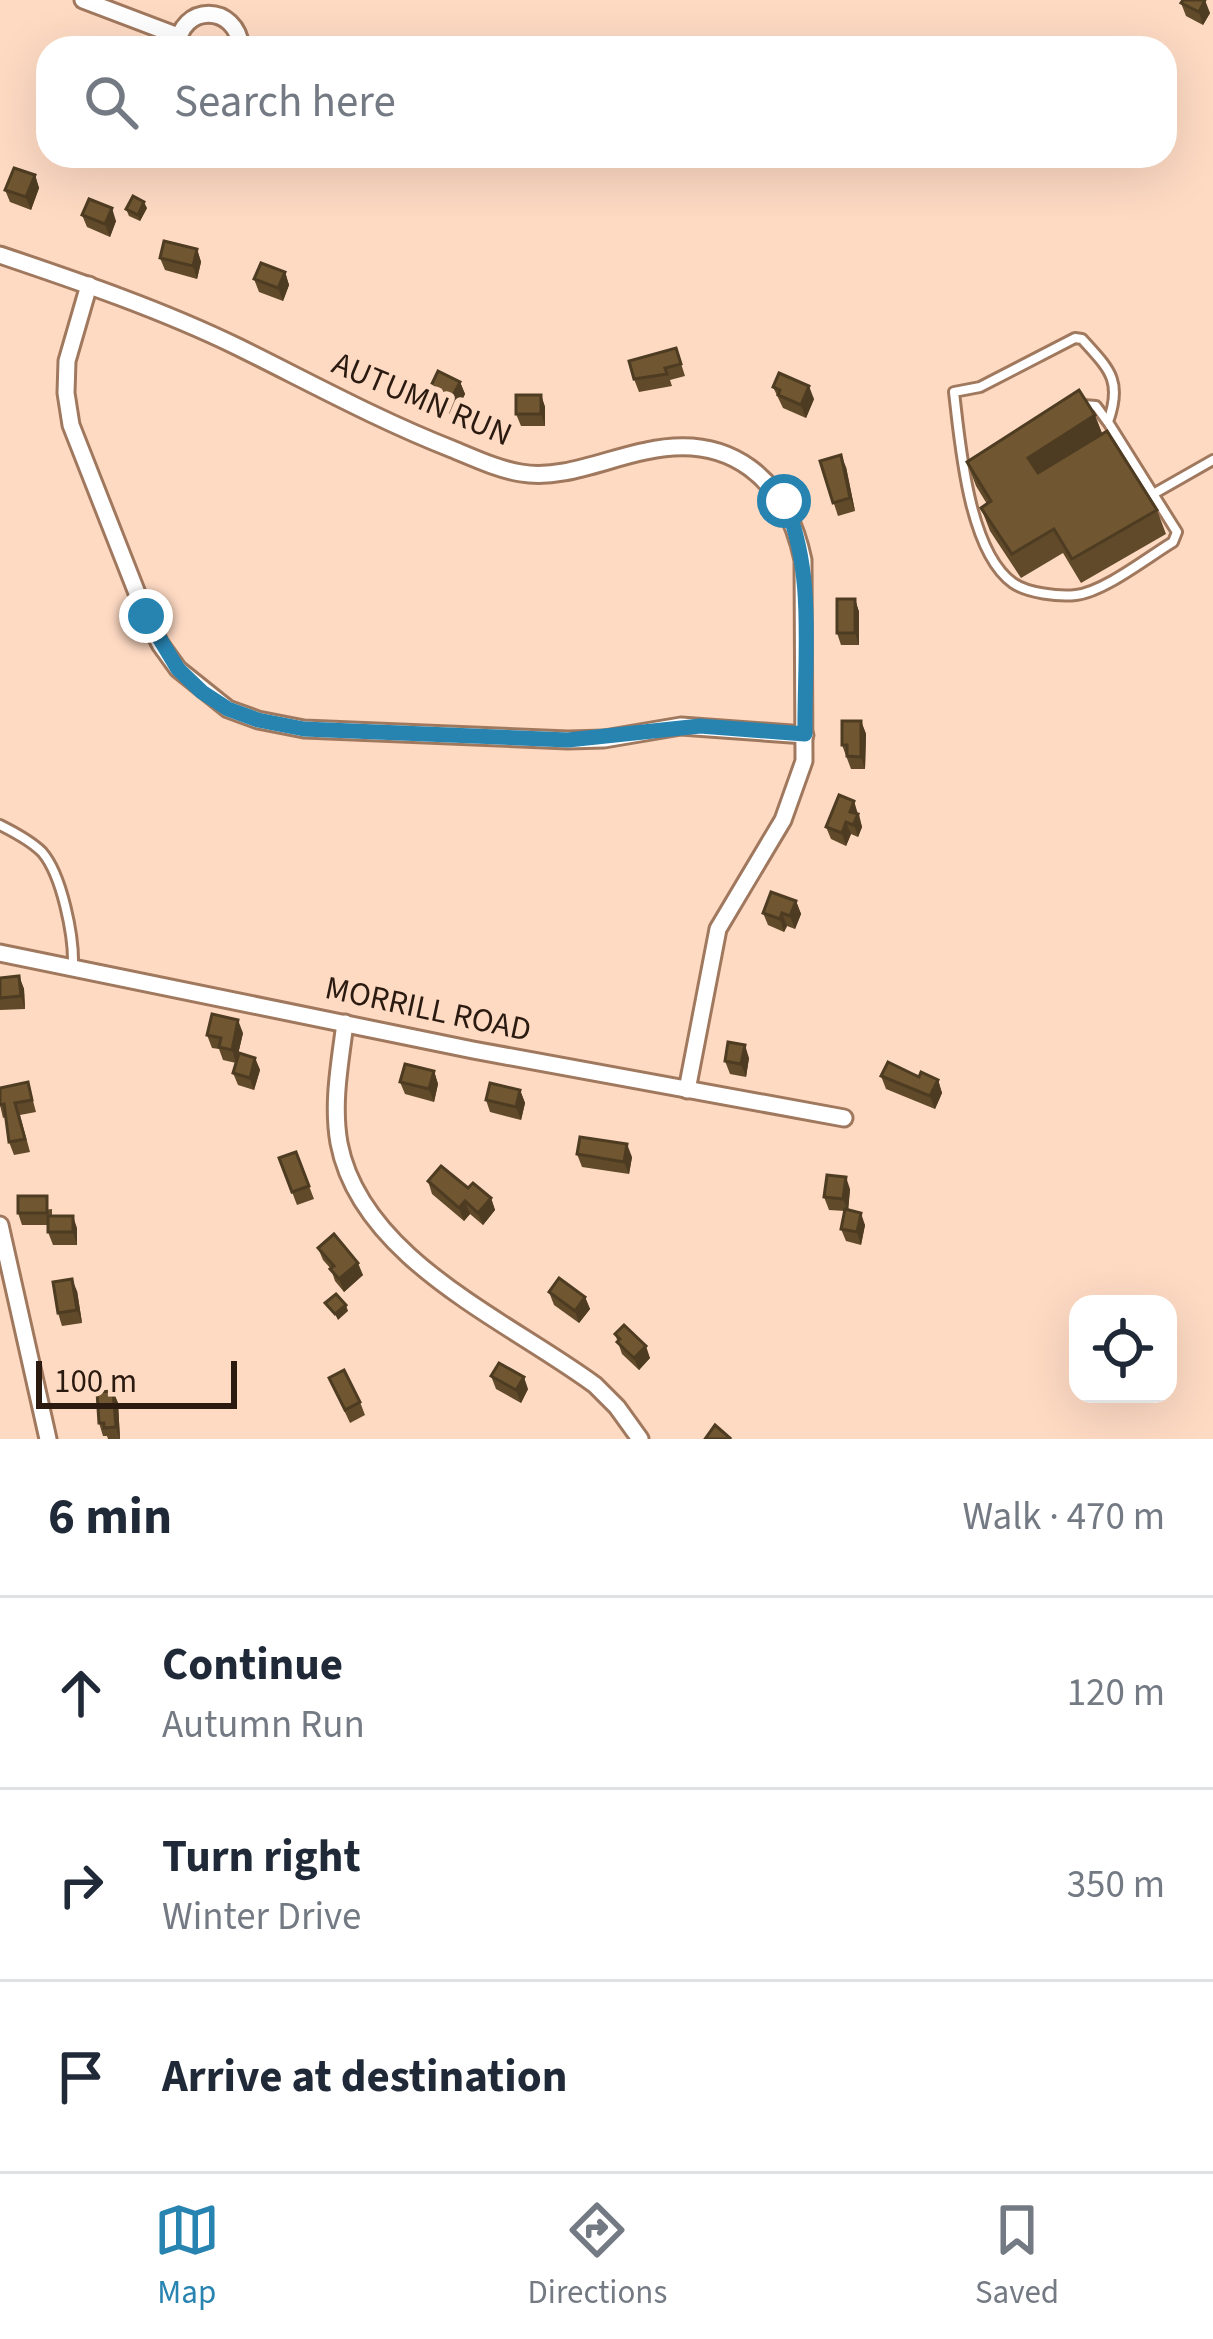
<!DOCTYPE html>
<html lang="en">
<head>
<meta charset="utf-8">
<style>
	body { margin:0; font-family:"Source Sans 3",sans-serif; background:#f2f2f3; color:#1f2937 }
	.controls { position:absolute; right:36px; bottom:36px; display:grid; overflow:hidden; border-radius:24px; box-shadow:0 12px 48px #0002 }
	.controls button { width:108px; height:108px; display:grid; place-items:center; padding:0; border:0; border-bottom:3px solid #e0e1e3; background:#fff; color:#1f2937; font:60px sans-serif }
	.scale { position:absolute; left:36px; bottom:30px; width:201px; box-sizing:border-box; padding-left:12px; border:6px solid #2a1a10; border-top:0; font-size:33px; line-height:42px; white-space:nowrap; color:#2a1a10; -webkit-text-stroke:9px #fedac3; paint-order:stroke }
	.stop { position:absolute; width:36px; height:36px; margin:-27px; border:9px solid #2783b0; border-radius:50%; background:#fff }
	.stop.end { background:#2783b0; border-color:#fff; box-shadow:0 3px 12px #0008 }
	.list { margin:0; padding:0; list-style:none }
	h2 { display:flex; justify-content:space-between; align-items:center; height:156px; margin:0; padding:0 48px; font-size:51px }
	h2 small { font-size:39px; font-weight:400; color:#747a83 }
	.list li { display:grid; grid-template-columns:78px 1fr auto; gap:36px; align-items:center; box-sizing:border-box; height:192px; padding:0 48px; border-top:3px solid #e0e1e3 }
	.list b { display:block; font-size:45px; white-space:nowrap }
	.list p { margin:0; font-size:39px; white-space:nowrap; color:#747a83 }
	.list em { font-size:39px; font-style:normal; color:#747a83 }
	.icon { flex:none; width:66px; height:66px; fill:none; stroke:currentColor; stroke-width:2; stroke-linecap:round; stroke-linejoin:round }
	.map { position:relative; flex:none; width:1213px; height:1439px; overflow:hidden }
	.search { position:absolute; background:#fff; box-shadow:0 12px 48px #0002; left:36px; right:36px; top:36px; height:132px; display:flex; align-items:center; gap:30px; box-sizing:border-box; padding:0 42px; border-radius:36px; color:#747a83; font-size:45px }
	.sheet { height:732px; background:#fff }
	nav { display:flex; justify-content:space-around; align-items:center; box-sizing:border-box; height:168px; border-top:3px solid #e0e1e3; background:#fff; font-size:33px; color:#747a83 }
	nav a { display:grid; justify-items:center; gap:6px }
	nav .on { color:#2783b0 }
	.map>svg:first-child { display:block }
</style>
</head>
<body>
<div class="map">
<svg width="1213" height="1439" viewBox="0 0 1213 1439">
	<rect width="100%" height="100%" fill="#fedac3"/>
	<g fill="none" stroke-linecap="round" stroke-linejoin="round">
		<defs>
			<g id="service">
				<path d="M1075,338L1082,339C1109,369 1123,380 1108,422L1177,532L1173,542C1148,557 1104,592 1076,595C1059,597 1027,593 1013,583C968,551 960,442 954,392L980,387Z"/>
				<polyline points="1083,405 1096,406 1107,421"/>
				<polyline points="1155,493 1213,460"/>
				<path d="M0,825C14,832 31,841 42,852C62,875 74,936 73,966"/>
			</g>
			<g id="minor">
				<polyline points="83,0 178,36"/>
				<path d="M177,48C180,3 237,3 241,48"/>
				<path d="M0,255C80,282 162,310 238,347C309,382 378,420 452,449C474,458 497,469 521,473C563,480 605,459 646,451C731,432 786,479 803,560L804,761L783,820L718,929L687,1090"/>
				<polyline points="89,285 67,361 66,393 71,425 146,616 160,644 178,669 228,709 258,720 304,729 568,740 604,739 681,726 805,735"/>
				<polyline points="0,953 473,1050 844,1118"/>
				<path d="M345,1023C340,1063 332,1103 339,1143C361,1259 507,1320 595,1385L617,1407L640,1439"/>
				<polyline points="0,1225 48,1439"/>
			</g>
		</defs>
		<use href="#service" stroke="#a0785e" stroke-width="14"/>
		<use href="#minor" stroke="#a0785e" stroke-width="21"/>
		<use href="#service" stroke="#fff" stroke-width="8"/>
		<use href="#minor" stroke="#fff" stroke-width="15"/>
	</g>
	<g fill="#604a2a">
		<polygon points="1181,3 1210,13 1203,25 1186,16"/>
		<polygon points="35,175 39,188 31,210 10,202 5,190"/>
		<polygon points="147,208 140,221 129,216 126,209"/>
		<polygon points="82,215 116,221 110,237 87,227"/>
		<polygon points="197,249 201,262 197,279 165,270 160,258"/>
		<polygon points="285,272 289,285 283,301 259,292 254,279"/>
		<polygon points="676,348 685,376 670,380 672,386 639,392 634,379"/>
		<polygon points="460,382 465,394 454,416 432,405 428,392"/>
		<polygon points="773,387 814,399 806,418 783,408"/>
		<polygon points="541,395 545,407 545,426 521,426 516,414"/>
		<polygon points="1102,434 1157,510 1166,534 1081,583 1063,553 1021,578 990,531 981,508 987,504 976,486 967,462"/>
		<polygon points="820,461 846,467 855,511 838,516"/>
		<polygon points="855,599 859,612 859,645 841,645 837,633"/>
		<polygon points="861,721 866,734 865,769 851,769 842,745"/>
		<polygon points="859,814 862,827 858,837 851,834 846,846 831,839 826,827"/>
		<polygon points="796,901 801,914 795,929 787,926 784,932 768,925 763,913"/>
		<polygon points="19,976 24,989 25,1009 0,1010 0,978"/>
		<polygon points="243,1033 236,1063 223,1060 219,1049 212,1048 207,1035"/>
		<polygon points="255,1058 260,1070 254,1090 238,1085 233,1073"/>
		<polygon points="749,1058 746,1077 730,1074 725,1061"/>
		<polygon points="434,1071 438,1084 434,1102 405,1094 400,1082"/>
		<polygon points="881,1076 919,1077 938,1080 942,1093 935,1109 886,1089"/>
		<polygon points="28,1082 36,1112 20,1115 30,1152 14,1155 9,1142 6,1117 3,1118 0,1105"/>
		<polygon points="520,1090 525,1103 521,1120 490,1112 486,1100"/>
		<polygon points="296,1152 314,1199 297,1205 279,1158"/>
		<polygon points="577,1154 632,1157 629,1174 582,1167"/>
		<polygon points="428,1181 468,1188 491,1198 495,1210 483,1225 470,1214 464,1221 432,1194"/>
		<polygon points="850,1189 848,1210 865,1225 861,1245 846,1241 841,1229 845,1211 829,1210 824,1197"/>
		<polygon points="52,1209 52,1216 77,1228 77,1245 53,1245 48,1232 48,1225 22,1225 18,1213"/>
		<polygon points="318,1248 363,1275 344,1292 335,1281 331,1269 323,1260"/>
		<polygon points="77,1291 82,1323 62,1326 58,1313"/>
		<polygon points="549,1292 585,1297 590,1309 579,1323 554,1305"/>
		<polygon points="615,1334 650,1358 639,1370 622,1354"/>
		<polygon points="491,1376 528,1389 521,1403 496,1389"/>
		<polygon points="329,1378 360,1402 365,1415 350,1423"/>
		<polygon points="113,1391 118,1403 120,1439 108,1439 107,1436 103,1436 99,1423"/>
	</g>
	<g fill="#4e3c22">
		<polygon points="1205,0 1210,13 1203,25 1199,12"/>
		<polygon points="35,175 39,188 31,210 26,197"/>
		<polygon points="144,202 147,208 140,221 138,215"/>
		<polygon points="112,208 116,221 110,237 105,224"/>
		<polygon points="197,249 201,262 197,279 193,266"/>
		<polygon points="285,272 289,285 283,301 278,288"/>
		<polygon points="460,382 465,394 454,416 449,403"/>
		<polygon points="809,386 814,399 806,418 801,405"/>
		<polygon points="541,395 545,407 545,426 541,414"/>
		<polygon points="1095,415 1104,438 1037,482 1028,458"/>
		<polygon points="841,455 846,467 855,511 850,498"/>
		<polygon points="855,599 859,612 859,645 855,633"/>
		<polygon points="861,721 866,734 865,769 861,757"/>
		<polygon points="854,801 862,827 858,837 850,812"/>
		<polygon points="846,822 851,834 846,846 842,833"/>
		<polygon points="796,901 801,914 795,929 790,916"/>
		<polygon points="782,913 787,926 784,932 780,919"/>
		<polygon points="19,976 24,989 25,1009 21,996"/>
		<polygon points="238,1020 243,1033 236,1063 232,1050"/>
		<polygon points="745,1045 749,1058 746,1077 741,1064"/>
		<polygon points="255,1058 260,1070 254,1090 250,1078"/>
		<polygon points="434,1071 438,1084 434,1102 429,1089"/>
		<polygon points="938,1080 942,1093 935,1109 930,1096"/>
		<polygon points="520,1090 525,1103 521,1120 516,1107"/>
		<polygon points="627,1144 632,1157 629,1174 624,1162"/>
		<polygon points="846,1177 850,1189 848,1212 843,1199"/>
		<polygon points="491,1198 495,1210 483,1225 478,1213"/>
		<polygon points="465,1201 470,1214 464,1221 459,1208"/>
		<polygon points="861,1213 865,1225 861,1245 857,1232"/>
		<polygon points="73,1216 77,1228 77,1245 73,1232"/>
		<polygon points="358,1263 363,1275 344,1292 339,1279"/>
		<polygon points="72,1279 77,1291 82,1323 77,1310"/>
		<polygon points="585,1297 590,1309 579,1323 575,1311"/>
		<polygon points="346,1305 348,1311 338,1320 335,1314"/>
		<polygon points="646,1346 650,1358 639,1370 634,1358"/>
		<polygon points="524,1377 528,1389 521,1403 516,1390"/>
		<polygon points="113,1391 118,1403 120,1439 116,1427"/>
	</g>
	<g fill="#705631" stroke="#4e3c22" stroke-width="3">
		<polygon points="1183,0 1205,0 1199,12 1181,3"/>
		<polygon points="14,168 35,175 26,197 5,190"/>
		<polygon points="133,196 144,202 138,215 126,209"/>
		<polygon points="89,199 112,208 105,224 82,215"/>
		<polygon points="164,241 197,249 193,266 160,258"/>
		<polygon points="261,263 285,272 278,288 254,279"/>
		<polygon points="676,348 681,364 665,368 667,374 634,379 629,361"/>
		<polygon points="438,371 460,382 449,403 428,392"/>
		<polygon points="779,373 809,386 801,405 778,395 780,390 773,387"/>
		<polygon points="1079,390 1095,415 1028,458 1038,473 1107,431 1157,510 1072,559 1054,529 1012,554 981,508 991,501 967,462"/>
		<rect x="516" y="395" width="25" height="19"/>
		<polygon points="841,455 850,498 833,503 820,461"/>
		<rect x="837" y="599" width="18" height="34"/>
		<polygon points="842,721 861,721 861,757 847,756 847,745 842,745"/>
		<polygon points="839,795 854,801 850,812 858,814 853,825 846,822 842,833 826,827"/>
		<polygon points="771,892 796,901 790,916 782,913 780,919 763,913"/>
		<polygon points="19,976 21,996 0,998 0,978"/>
		<polygon points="212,1014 238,1020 232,1050 219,1047 221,1038 207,1035"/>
		<polygon points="728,1042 745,1045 741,1064 725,1061"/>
		<polygon points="239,1053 255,1058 250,1078 233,1073"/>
		<polygon points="888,1062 919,1077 921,1072 938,1080 930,1096 881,1076"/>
		<polygon points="405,1064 434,1071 429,1089 400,1082"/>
		<polygon points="28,1082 32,1100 15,1103 25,1139 9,1142 4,1104 0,1105 0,1088"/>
		<polygon points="490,1083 520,1090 516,1107 486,1100"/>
		<polygon points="580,1137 627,1144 624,1162 577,1154"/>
		<polygon points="296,1152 309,1186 292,1192 279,1158"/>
		<polygon points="441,1166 468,1188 473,1183 491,1198 478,1213 465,1201 459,1208 428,1181"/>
		<polygon points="827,1175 846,1177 843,1199 824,1197"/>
		<rect x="18" y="1196" width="29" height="17"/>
		<polygon points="845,1209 861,1213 857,1232 841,1229"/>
		<rect x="48" y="1216" width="25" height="16"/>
		<polygon points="334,1234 358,1263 339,1279 330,1269 334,1266 318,1248"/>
		<polygon points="559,1278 585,1297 575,1311 549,1292"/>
		<polygon points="72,1279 77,1310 58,1313 53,1282"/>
		<polygon points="336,1294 346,1305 335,1314 325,1303"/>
		<polygon points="624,1325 646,1346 634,1358 617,1342 620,1339 615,1334"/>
		<polygon points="499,1363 524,1377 516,1390 491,1376"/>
		<polygon points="344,1370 360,1402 345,1410 329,1378"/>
		<polygon points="113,1391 116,1427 104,1428 104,1423 99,1423 97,1392"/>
		<polygon points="715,1425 730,1438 729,1439 705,1439"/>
	</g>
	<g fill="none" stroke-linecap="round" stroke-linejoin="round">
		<path stroke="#2783b0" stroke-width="15" d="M146,616L178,669L202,692L228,709L258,720L304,729L568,740L700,726L805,734C804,658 816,572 784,501"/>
	</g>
	<g text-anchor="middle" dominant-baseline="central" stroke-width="12" stroke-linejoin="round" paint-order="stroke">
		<g font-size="33" fill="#2a1a10" stroke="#fedac3">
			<text transform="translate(422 399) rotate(23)">AUTUMN RUN</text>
			<text transform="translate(428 1009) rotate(12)">MORRILL ROAD</text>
		</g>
	</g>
</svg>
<div class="controls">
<button><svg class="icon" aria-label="locate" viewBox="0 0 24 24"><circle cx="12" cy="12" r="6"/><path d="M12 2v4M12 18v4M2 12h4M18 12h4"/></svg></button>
</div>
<div class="scale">100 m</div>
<div class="stop" style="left:784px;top:501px"></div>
<div class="stop end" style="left:146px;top:616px"></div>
<div class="search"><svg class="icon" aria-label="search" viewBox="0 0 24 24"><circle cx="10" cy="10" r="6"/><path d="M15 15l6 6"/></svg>Search here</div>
</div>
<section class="sheet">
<h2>6 min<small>Walk · 470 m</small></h2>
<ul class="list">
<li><svg class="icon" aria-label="ahead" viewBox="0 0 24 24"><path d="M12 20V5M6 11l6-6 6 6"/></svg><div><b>Continue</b><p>Autumn Run</p></div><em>120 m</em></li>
<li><svg class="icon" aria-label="right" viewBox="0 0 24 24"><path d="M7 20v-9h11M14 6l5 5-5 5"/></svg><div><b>Turn right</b><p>Winter Drive</p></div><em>350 m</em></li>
<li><svg class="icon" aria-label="arrive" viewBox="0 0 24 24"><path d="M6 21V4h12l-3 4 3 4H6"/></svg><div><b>Arrive at destination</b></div></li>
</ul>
</section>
<nav>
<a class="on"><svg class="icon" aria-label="map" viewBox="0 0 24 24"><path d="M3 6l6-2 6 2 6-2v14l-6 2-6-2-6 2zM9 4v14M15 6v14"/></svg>Map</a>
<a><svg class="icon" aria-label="directions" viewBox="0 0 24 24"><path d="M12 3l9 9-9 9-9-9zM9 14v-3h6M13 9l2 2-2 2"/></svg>Directions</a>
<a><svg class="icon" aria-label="saved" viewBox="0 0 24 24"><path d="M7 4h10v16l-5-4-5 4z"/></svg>Saved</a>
</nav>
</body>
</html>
